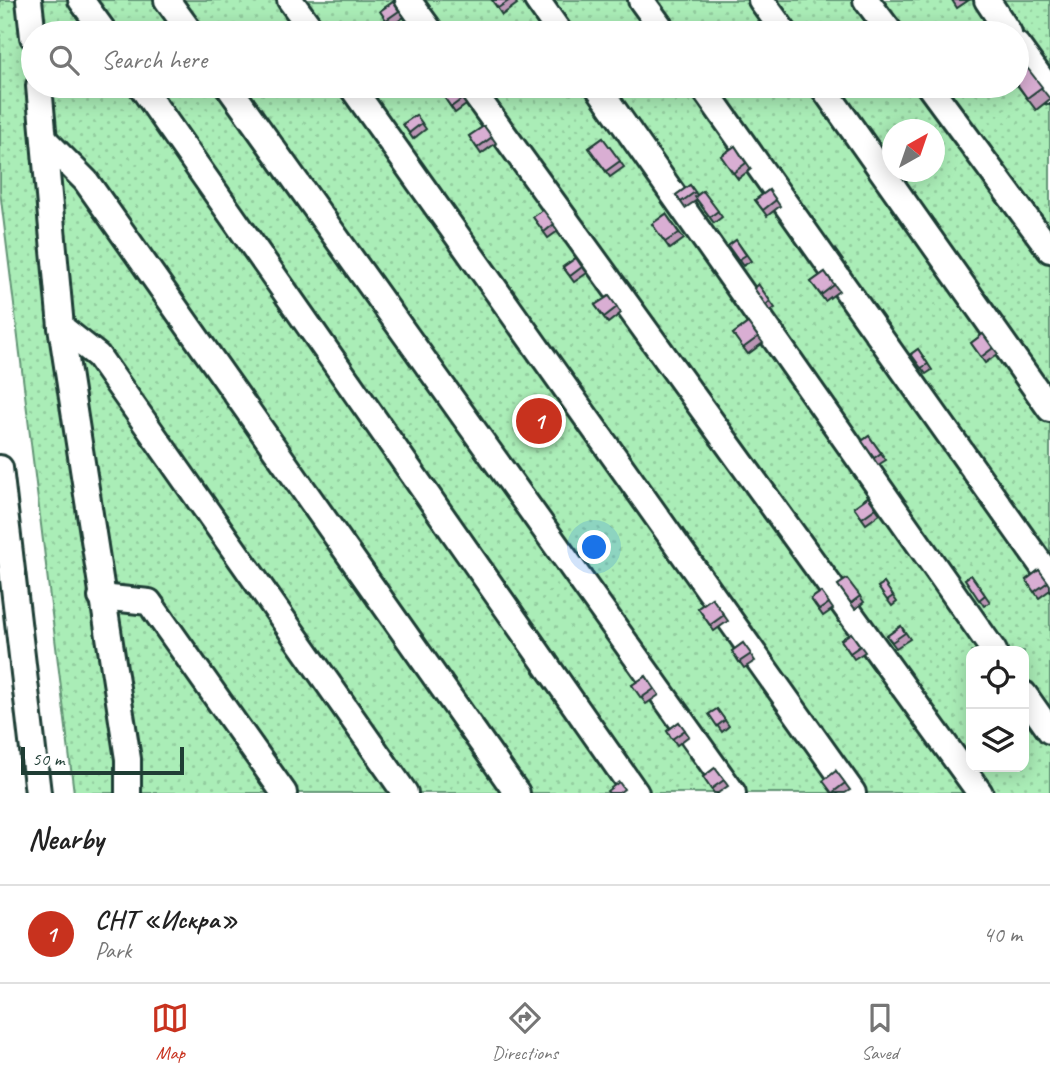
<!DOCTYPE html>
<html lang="en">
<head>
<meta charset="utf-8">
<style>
	body { margin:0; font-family:Caveat,sans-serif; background:#f6f6f6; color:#222 }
	.controls { position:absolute; right:21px; bottom:21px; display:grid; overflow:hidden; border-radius:14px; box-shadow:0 4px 18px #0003 }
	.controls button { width:63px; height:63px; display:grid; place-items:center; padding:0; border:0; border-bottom:2px solid #e0e0e0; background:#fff; color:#222; font:35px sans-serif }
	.compass { position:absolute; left:882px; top:119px; width:63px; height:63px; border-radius:50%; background:#fff; box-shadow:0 4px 18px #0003; rotate:40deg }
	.scale { position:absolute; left:21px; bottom:18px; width:163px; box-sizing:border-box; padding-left:7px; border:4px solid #1f3d34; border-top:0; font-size:19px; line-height:24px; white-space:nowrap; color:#1f3d34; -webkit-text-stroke:5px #fff; paint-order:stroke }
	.you { position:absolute; left:595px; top:548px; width:24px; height:24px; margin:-18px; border:5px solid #fff; border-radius:50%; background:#1a73e8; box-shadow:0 0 0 10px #1a73e833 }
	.badge { display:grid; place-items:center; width:46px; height:46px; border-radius:50%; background:#c8321e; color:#fff; font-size:23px; font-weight:700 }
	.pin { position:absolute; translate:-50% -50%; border:4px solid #fff; box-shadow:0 2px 7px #0006 }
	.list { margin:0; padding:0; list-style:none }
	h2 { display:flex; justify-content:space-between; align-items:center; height:91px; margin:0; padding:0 28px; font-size:30px }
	h2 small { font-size:23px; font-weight:400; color:#767676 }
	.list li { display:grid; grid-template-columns:46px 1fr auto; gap:21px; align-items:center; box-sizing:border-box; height:98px; padding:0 28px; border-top:2px solid #e0e0e0 }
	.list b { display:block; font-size:26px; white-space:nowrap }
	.list p { margin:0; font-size:23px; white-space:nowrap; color:#767676 }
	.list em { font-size:23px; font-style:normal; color:#767676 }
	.icon { flex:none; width:38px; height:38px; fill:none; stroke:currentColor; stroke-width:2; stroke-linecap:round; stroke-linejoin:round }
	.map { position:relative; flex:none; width:1050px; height:793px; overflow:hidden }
	.search { position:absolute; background:#fff; box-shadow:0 4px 18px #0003; left:21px; right:21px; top:21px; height:77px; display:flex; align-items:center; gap:18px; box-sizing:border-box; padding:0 24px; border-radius:38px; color:#767676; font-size:26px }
	.sheet { height:189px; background:#fff }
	nav { display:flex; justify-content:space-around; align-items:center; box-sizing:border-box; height:98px; border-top:2px solid #e0e0e0; background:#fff; font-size:19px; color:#767676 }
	nav a { display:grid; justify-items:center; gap:4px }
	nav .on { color:#c8321e }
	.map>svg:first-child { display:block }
</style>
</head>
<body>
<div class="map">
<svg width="1050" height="793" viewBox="0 0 1050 793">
	<defs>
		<pattern id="grass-dots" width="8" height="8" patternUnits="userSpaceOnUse" patternTransform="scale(1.75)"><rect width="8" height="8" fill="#aaedb7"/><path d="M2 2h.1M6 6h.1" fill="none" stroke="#92cc9e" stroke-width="1.8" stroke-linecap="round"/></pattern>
	</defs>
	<rect width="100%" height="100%" fill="#fff"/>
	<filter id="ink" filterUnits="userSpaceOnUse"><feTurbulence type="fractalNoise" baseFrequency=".0143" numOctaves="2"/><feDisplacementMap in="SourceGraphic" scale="14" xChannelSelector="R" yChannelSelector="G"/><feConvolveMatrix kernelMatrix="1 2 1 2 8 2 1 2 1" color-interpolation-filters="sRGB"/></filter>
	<g filter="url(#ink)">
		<path fill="url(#grass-dots)" stroke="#649576" stroke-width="2" fill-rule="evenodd" d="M0,0H1050V793H74L0,191ZM33,33H1017V86H33ZM892,130H934V172H892ZM971,651H1024V767H971Z"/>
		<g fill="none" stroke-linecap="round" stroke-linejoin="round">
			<defs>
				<g id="minor">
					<polyline points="29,0 33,37"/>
					<polyline points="81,0 105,33"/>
					<polyline points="167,0 191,33"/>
					<polyline points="290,0 314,33"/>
					<polyline points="408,0 432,33"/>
					<polyline points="537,0 560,33"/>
					<polyline points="641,0 665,33"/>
					<polyline points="761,0 785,33"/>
					<polyline points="866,0 891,33"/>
					<polyline points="987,0 1009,33"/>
					<polyline points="1017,45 1050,91"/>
					<polyline points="39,86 61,327 128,759 128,793"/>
					<polyline points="141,86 636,793"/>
					<polyline points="228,86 733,793"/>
					<polyline points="351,86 853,793"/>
					<polyline points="469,86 980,793"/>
					<polyline points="597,86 994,651"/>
					<polyline points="702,86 1050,577"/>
					<polyline points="822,86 1050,409"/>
					<polyline points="929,86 1050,250"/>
					<polyline points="45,140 86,181 517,793"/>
					<polyline points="61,327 98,356 405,793"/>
					<polyline points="0,468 38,793"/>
					<polyline points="101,597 149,602 284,793"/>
					<polyline points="1024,694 1050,731"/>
				</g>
			</defs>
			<use href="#minor" stroke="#1f3d34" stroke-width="30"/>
			<use href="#minor" stroke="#fff" stroke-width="24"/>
		</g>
		<g fill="#bb96b5" stroke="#1f3d34" stroke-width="2">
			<polygon points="492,0 514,0 517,4 502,15"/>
			<polygon points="952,0 969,0 957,8"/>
			<polygon points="393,2 404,17 391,26 380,11"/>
			<polygon points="1017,57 1050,99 1036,110 1017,85"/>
			<polygon points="367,86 377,86 382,93 376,98"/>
			<polygon points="453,86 466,105 455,113 442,94"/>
			<polygon points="416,115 426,129 413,139 403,124"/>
			<polygon points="484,126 496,143 481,154 469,136"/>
			<polygon points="603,138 624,167 610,177 589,148"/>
			<polygon points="735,146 751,169 738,179 721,156"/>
			<polygon points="690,185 697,195 703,191 722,217 714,223 697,200 685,208 676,195"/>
			<polygon points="769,190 780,206 767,216 755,200"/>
			<polygon points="543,210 558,231 548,238 533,217"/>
			<polygon points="666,214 684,239 670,249 652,224"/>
			<polygon points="736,240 751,261 743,266 728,246"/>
			<polygon points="576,258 587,273 574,282 563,267"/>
			<polygon points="825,272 839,291 825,301 811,282"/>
			<polygon points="758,284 775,308 770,311 754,288"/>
			<polygon points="609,296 621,313 608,323 595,305"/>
			<polygon points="748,323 763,343 748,354 733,334"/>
			<polygon points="983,334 998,354 985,363 971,343"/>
			<polygon points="918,349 932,370 926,374 911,354"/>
			<polygon points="869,436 886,460 878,465 862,441"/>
			<polygon points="868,497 880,514 866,524 854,507"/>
			<polygon points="1039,570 1050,585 1050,590 1039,598 1026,580"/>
			<polygon points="971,575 990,602 984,606 965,579"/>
			<polygon points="847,579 864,602 855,609 838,585"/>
			<polygon points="884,583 897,602 892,606 878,587"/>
			<polygon points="821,592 833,609 823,616 811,599"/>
			<polygon points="712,598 728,621 714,631 698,608"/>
			<polygon points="901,626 910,639 896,648 887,636"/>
			<polygon points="851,633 865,652 854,659 841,640"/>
			<polygon points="743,643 755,661 744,668 732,651"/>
			<polygon points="646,676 659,695 646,704 632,685"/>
			<polygon points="717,709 729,726 722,732 709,714"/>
			<polygon points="679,722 689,736 677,745 667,731"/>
			<polygon points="715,768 728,786 718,793 714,793 703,777"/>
			<polygon points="836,771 850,790 845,793 832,793"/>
		</g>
		<g fill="#d9aed3" stroke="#1f3d34" stroke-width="2">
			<polygon points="492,0 510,0 498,8"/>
			<polygon points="393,2 399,11 386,20 380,11"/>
			<polygon points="1018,56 1042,87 1027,98 1017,84"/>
			<polygon points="367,86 377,86 378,87 371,92"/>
			<polygon points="453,86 462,99 451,107 442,94"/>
			<polygon points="416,115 422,123 409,133 403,124"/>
			<polygon points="484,126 492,137 477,148 469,136"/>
			<polygon points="603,138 620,161 606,171 589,148"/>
			<polygon points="735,146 746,163 733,173 721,156"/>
			<polygon points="690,185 695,192 681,202 676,195"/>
			<polygon points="769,190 776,200 763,210 755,200"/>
			<polygon points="703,191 718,211 710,217 695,197"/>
			<polygon points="543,210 554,224 544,232 533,217"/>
			<polygon points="666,214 679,233 665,242 652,224"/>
			<polygon points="736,240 746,255 738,260 728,246"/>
			<polygon points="576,258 582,267 570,276 563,267"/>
			<polygon points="825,272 834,285 821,295 811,282"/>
			<polygon points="758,284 770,301 766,305 754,288"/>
			<polygon points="609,296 617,307 604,317 595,305"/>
			<polygon points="748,323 758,337 743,348 733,334"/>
			<polygon points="983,334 993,348 981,357 971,343"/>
			<polygon points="918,349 928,364 921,368 911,354"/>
			<polygon points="869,436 881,453 874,458 862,441"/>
			<polygon points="868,497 876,508 862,518 854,507"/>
			<polygon points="1039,570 1048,582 1034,592 1026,580"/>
			<polygon points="971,575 985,595 979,600 965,579"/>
			<polygon points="847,579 860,596 851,603 838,585"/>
			<polygon points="884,583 893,596 887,600 878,587"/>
			<polygon points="821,592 829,603 819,610 811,599"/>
			<polygon points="712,598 724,615 710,625 698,608"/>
			<polygon points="901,626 905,633 892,642 887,636"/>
			<polygon points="851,633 860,646 850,653 841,640"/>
			<polygon points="743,643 751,654 739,662 732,651"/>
			<polygon points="646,676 654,689 641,698 632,685"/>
			<polygon points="717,709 725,720 717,726 709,714"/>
			<polygon points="679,722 685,730 672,739 667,731"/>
			<polygon points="715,768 724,780 711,789 703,777"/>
			<polygon points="836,771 845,783 832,793 823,781"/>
			<polygon points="619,782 624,789 619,793 609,793 607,791"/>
		</g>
	</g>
</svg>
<div class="controls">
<button><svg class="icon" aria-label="locate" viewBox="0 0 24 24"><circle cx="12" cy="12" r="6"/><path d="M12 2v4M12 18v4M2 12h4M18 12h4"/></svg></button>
<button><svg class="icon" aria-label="layers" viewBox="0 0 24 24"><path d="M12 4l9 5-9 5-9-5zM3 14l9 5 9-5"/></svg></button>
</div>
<svg class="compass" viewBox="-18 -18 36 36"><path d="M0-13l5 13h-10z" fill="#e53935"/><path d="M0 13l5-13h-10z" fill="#767676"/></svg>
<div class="scale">50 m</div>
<div class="you"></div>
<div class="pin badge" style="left:539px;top:421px">1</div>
<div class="search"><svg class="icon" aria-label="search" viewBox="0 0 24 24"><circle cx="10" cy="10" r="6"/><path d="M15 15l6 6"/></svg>Search here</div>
</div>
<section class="sheet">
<h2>Nearby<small></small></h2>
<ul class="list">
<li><span class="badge">1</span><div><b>СНТ «Искра»</b><p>Park</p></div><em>40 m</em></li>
</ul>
</section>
<nav>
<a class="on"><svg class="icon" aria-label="map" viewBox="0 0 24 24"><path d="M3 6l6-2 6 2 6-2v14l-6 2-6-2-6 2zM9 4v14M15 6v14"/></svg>Map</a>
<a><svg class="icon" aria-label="directions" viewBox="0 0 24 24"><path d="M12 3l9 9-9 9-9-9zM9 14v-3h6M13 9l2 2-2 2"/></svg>Directions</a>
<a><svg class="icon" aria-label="saved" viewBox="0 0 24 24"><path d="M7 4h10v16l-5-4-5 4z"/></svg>Saved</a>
</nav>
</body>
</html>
